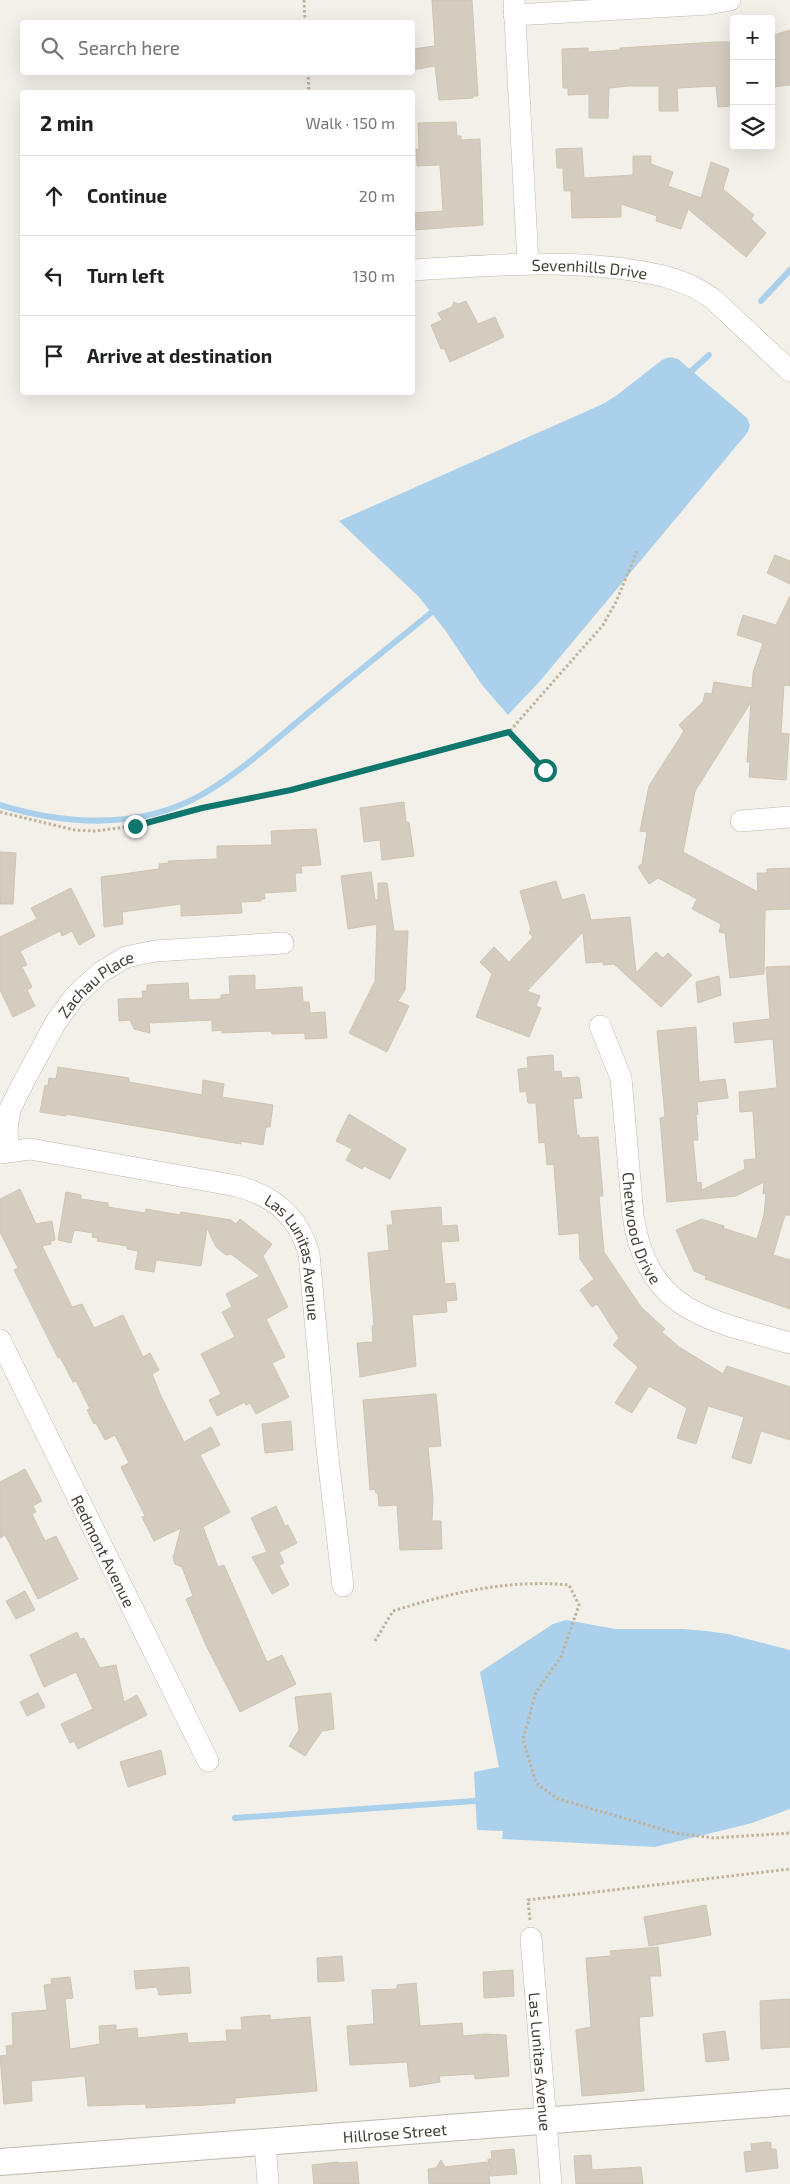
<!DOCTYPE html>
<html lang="en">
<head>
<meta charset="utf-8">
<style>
	body { margin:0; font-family:"Exo 2",sans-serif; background:#f6f6f6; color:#202124 }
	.controls { position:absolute; right:15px; top:15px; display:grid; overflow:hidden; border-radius:5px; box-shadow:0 5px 20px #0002 }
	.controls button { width:45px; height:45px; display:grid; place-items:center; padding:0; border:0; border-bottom:1px solid #e0e0e0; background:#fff; color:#202124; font:25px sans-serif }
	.stop { position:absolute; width:15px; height:15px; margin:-11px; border:4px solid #0f766e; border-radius:50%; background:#fff }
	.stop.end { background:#0f766e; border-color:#fff; box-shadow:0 1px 5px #0008 }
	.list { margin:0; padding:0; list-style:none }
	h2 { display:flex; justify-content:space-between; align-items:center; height:65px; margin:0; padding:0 20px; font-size:21px }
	h2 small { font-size:16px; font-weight:400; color:#757577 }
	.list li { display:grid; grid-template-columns:32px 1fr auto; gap:15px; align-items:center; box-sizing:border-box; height:80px; padding:0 20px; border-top:1px solid #e0e0e0 }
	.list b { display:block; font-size:19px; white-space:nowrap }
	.list em { font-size:16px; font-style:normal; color:#757577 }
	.icon { flex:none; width:28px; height:28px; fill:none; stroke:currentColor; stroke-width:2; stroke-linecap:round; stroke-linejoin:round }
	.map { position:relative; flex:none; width:790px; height:2184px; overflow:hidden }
	.search { position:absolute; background:#fff; box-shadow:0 5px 20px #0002; left:20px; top:20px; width:395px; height:55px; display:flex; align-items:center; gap:12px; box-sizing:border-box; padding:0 18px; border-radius:5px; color:#757577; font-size:19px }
	.panel { position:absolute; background:#fff; box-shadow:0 5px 20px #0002; left:20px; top:90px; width:395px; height:305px; border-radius:5px }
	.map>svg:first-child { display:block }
</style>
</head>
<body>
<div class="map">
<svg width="790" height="2184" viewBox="0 0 790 2184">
	<rect width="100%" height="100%" fill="#f3f0e9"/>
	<g fill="#aad0eb">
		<polygon points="670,357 678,359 747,418 750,425 748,432 540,681 508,715 482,685 445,630 419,597 339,521 603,404 617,395 662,360"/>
		<polygon points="566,1620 615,1629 683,1629 706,1631 728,1634 790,1650 790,1809 752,1823 655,1847 502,1839 503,1831 477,1830 474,1772 499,1767 480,1672 553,1624"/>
	</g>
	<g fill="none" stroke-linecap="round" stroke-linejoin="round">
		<g stroke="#aad0eb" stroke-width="6">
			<polyline points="761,301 790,270"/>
			<polyline points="686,376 709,355"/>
			<path d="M0,805C67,825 140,830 203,794C239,773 271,744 302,718C345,682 389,647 432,612"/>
			<polyline points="235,1818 475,1801"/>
		</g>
	</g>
	<g fill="#d4ccbf" stroke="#cec4b3">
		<polygon points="432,0 472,0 478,96 473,96 473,98 439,100 435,66 412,70 412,49 435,46"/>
		<polygon points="790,30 790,85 771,87 771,36"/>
		<polygon points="716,42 734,42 734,106 718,107 716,86 677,88 678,111 659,111 659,86 629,86 609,88 608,118 589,118 589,94 568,95 568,88 563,88 562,49 588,48 588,52 620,50 620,48"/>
		<polygon points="456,122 457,136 461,136 461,140 480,139 483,225 412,230 412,213 443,211 440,165 417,166 416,149 419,149 418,123"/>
		<polygon points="582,148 584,178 633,175 633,156 651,156 651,164 673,172 668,186 701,198 711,162 729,169 723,189 754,215 751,219 766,233 746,257 688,209 681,229 656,221 657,216 621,204 621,217 572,218 571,191 564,191 563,168 557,168 556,149"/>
		<polygon points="466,301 478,324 495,317 504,337 450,362 444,348 441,349 431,325 442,320 438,313 452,307 454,302 458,304"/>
		<polygon points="775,555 790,561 790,584 767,573"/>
		<polygon points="790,596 790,686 784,685 781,733 789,734 786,780 749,777 750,762 747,762 751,702 695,791 683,852 758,892 757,873 767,873 767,869 790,868 790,909 765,910 764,974 730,978 725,933 719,932 721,924 692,909 697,899 658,878 649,884 638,867 642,864 647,832 640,831 649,786 684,731 679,725 703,702 705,693 712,694 714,682 752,688 753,673 763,643 737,635 743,615 776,625"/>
		<polygon points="404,802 406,822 409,822 414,856 382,860 380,840 364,842 360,808"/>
		<polygon points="316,829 321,865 301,866 302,873 295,873 296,891 264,893 265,899 261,899 261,901 241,902 242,913 181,916 181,904 122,912 123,924 104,927 101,877 159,869 159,864 169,863 168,861 217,859 217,846 272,845 271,831"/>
		<polygon points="0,852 16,853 13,904 0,904"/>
		<polygon points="371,872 375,900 378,900 378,883 387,883 394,931 408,931 405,990 398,1001 409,1006 387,1052 349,1033 375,981 377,924 348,929 341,876"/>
		<polygon points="556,881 562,900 584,894 591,920 630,917 636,973 656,952 663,958 668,953 692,975 661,1007 614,964 603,965 603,962 586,963 583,932 527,991 540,996 536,1006 541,1008 529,1037 476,1017 492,974 480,962 494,947 509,962 533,937 529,933 531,930 520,891"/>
		<polygon points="71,888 95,936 79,945 72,931 62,936 60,931 20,951 27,965 22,967 32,987 27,990 35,1006 13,1017 0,990 0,937 37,919 31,908"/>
		<polygon points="790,966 790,1215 785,1215 773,1255 790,1260 790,1309 705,1279 706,1276 694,1271 676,1230 702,1219 724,1226 723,1228 757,1239 764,1215 766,1193 763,1194 764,1182 736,1196 667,1202 660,1118 665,1117 657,1031 696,1027 699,1082 725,1079 728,1098 697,1102 698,1114 696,1114 698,1140 693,1140 697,1183 701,1182 702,1190 745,1169 744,1160 756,1159 753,1111 740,1112 739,1092 777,1088 773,1039 735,1043 733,1023 770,1019 766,967"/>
		<polygon points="255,975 255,990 302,987 303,1002 309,1002 310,1013 325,1012 327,1038 305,1039 305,1033 272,1034 271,1031 222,1033 222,1030 212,1031 212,1020 149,1023 150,1033 134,1029 130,1020 119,1021 118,999 143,998 142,991 147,991 147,985 188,983 189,1000 221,999 221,995 230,994 229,976"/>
		<polygon points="719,976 721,995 698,1003 696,982"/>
		<polygon points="553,1055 554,1072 561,1071 562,1078 579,1077 582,1098 573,1099 577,1135 579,1135 579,1138 598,1137 603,1196 599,1196 604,1252 641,1307 665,1329 662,1332 679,1347 723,1374 727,1366 790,1387 790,1440 761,1431 751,1464 732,1458 744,1417 708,1406 696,1444 677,1438 687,1408 649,1386 632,1413 615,1403 638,1367 613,1345 619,1338 597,1304 592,1307 580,1290 594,1279 580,1259 579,1233 559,1235 554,1164 547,1165 545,1142 539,1143 536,1103 528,1103 526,1091 520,1092 518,1069 528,1068 527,1057"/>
		<polygon points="58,1067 129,1078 129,1082 202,1095 203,1080 224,1084 222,1097 273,1105 270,1127 266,1127 263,1145 241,1141 241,1144 66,1114 66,1116 40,1112 45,1085 48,1086 49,1078 56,1079"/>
		<polygon points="349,1114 406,1149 390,1179 364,1166 362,1169 346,1160 352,1149 336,1141"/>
		<polygon points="20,1189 36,1224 52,1221 55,1240 51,1241 51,1244 42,1246 72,1307 82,1304 94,1328 123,1315 143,1357 150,1353 159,1370 152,1374 161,1396 184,1442 211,1427 220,1445 200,1455 230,1512 203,1527 218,1567 224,1565 267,1662 282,1655 296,1684 240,1712 206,1645 186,1599 193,1596 182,1567 175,1564 173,1558 181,1528 154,1541 142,1517 145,1516 121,1467 129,1463 115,1435 105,1440 96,1423 94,1424 87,1410 90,1409 76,1381 73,1382 60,1357 58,1358 14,1270 18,1268 0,1232 0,1199"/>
		<polygon points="66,1192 81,1195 81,1199 108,1203 108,1207 145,1213 146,1209 180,1215 181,1212 231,1220 236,1224 240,1219 272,1244 263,1256 288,1307 266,1319 285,1357 272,1363 289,1397 256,1414 250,1403 246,1405 245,1402 217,1416 209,1400 221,1394 201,1354 235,1337 222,1312 232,1307 226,1294 260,1276 231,1254 226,1255 216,1247 207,1228 201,1266 156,1260 154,1272 135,1269 138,1251 127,1249 127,1246 97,1241 98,1238 92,1237 93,1233 74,1230 71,1243 58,1240"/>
		<polygon points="441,1207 442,1226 457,1225 459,1241 441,1242 445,1284 455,1283 457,1300 446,1301 447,1312 412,1315 416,1366 360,1377 357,1343 373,1342 372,1326 374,1326 368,1253 389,1250 387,1225 393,1225 391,1211"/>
		<polygon points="436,1394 441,1446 428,1447 433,1498 432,1521 441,1521 442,1549 400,1550 397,1505 379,1506 378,1493 376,1493 375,1489 370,1490 363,1400"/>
		<polygon points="291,1421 293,1450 265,1453 262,1424"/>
		<polygon points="25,1469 42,1501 33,1506 36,1512 32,1514 45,1541 56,1536 78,1579 38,1599 5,1535 0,1538 0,1482"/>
		<polygon points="276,1506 285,1526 288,1525 297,1543 279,1552 284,1563 279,1565 289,1585 272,1594 252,1557 267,1552 251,1518"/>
		<polygon points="25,1591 35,1610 16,1619 6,1601"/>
		<polygon points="77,1632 80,1639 84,1638 100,1668 116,1665 124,1702 137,1695 147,1715 78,1749 74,1741 70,1743 61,1724 93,1709 76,1672 44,1687 30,1655"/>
		<polygon points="38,1693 45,1707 27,1716 20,1702"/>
		<polygon points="331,1693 334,1729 322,1731 305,1756 289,1746 299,1730 295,1697"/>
		<polygon points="161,1750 166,1774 128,1787 120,1762"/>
		<polygon points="706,1905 711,1935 649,1946 644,1917"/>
		<polygon points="658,1947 661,1976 650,1976 650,1980 653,2016 639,2017 644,2091 582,2096 576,2030 591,2027 586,1958 611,1956 610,1951"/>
		<polygon points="342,1956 344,1981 318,1982 317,1958"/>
		<polygon points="189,1967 191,1993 159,1995 157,1987 136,1989 134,1971"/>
		<polygon points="513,1970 514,1996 484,1998 483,1972"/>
		<polygon points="70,1977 73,1998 65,1999 70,2049 100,2044 99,2026 116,2025 116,2030 137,2028 138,2038 187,2033 188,2043 227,2041 226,2030 242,2030 241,2017 270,2015 270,2020 310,2017 317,2091 235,2098 235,2103 206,2105 146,2108 146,2104 88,2106 85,2076 31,2081 32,2101 4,2104 0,2056 7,2055 6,2046 13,2045 12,2013 47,2010 44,1985 52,1984 51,1979"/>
		<polygon points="416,1983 420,2026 462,2023 463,2036 485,2034 506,2035 509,2076 475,2079 474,2074 439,2076 440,2082 410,2087 407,2062 350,2065 347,2026 374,2024 372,1990 397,1989 397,1985"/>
		<polygon points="790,1999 790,2047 761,2049 760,2001"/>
		<polygon points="725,2031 729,2060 706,2062 703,2034"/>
		<polygon points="768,2142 771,2143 771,2149 776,2149 778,2168 746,2172 744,2152 752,2151 751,2144"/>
		<polygon points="514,2149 517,2174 490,2176 488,2159 492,2159 491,2151"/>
		<polygon points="591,2155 592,2170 641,2167 643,2184 576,2184 574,2156"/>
		<polygon points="441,2160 445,2167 487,2162 490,2184 429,2184 428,2169 436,2168"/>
		<polygon points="338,2162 338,2163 357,2162 359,2184 314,2184 312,2165"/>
	</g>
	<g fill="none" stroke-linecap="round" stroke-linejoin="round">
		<defs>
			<g id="minor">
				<polyline points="514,0 528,263"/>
				<polyline points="514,15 709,4 730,0"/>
				<path id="s1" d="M412,270C482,266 547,260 617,268C652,273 684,277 713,299L790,371"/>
				<polyline points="741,821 790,817"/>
				<path id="s2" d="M600,1026L621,1078L633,1215C647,1313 710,1320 790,1343"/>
				<path id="s3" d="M8,1150L7,1129L10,1109L23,1083L56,1022L75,996L101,972L126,957L155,951L283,943"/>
				<path id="s4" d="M0,1153L30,1149L237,1186C274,1196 299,1216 309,1254L327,1449L343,1586"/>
				<path id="s5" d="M0,1340L208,1761"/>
				<path id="s6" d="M531,1938L551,2184"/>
				<polyline points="265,2142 268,2184"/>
			</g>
			<g id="tertiary">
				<path id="s7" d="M0,2162L790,2102"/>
			</g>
		</defs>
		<use href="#minor" stroke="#beb8ac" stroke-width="22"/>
		<use href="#tertiary" stroke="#beb8ac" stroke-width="28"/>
		<g stroke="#bfb39e" stroke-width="3" stroke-dasharray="2.5 2.5" stroke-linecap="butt">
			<polyline points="304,0 305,22"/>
			<polyline points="308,72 309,92"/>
			<polyline points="509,732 545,770"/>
			<polyline points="0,812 75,830 95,831 135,826 202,809 291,791 509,732 603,625 616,602 637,551"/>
			<path d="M375,1641L393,1611C450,1593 508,1579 569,1585L579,1605L561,1657L536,1692L523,1739L536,1783L558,1799L675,1833L714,1838L790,1833"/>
			<polyline points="530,1920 528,1900 790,1869"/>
		</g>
		<use href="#minor" stroke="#fff" stroke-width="21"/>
		<use href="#tertiary" stroke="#fff" stroke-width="26"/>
	</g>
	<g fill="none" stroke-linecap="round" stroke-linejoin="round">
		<polyline stroke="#0f766e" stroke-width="6" points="135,826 202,808 291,790 509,732 545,770"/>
	</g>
	<g text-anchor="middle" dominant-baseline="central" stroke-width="4" stroke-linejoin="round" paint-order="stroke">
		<g font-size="16" fill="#464138" stroke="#fff">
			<text stroke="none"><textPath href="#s1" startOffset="178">Sevenhills Drive</textPath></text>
			<text stroke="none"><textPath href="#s3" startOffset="196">Zachau Place</textPath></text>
			<text stroke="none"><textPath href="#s2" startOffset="208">Chetwood Drive</textPath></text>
			<text stroke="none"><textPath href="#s4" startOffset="342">Las Lunitas Avenue</textPath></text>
			<text stroke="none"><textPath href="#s5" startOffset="235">Redmont Avenue</textPath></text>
			<text stroke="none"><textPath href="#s6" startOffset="124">Las Lunitas Avenue</textPath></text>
			<text stroke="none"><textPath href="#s7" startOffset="396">Hillrose Street</textPath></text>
		</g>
	</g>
</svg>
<div class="controls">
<button>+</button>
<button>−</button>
<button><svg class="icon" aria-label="layers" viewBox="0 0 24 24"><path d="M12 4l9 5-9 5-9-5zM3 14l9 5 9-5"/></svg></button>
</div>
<div class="stop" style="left:545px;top:770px"></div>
<div class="stop end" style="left:135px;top:826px"></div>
<div class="search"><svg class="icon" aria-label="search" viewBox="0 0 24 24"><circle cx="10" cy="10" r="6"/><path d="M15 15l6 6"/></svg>Search here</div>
<section class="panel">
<h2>2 min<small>Walk · 150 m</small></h2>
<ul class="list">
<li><svg class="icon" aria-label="ahead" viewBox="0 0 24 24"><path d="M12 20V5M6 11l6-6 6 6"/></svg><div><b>Continue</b></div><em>20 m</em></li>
<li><svg class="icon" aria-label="left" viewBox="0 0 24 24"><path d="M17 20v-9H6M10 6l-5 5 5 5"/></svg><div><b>Turn left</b></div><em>130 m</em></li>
<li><svg class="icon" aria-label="arrive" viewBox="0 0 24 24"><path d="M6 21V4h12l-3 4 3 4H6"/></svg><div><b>Arrive at destination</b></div></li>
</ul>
</section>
</div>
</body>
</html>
